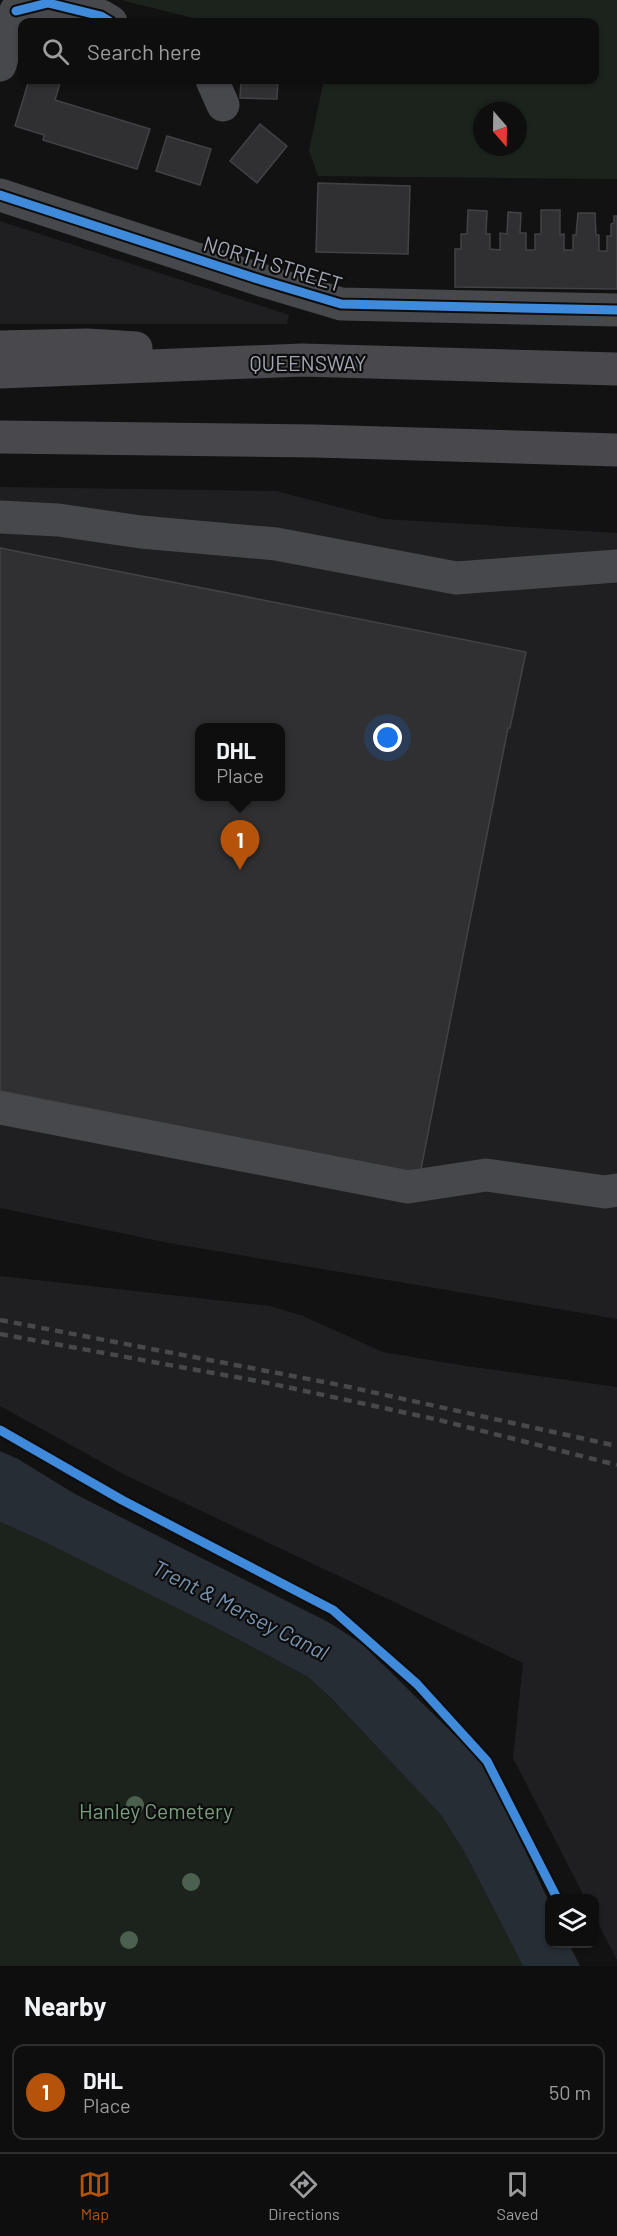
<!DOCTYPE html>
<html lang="en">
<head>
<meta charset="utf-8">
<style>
	body { margin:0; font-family:Barlow,sans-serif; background:#171717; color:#f1f3f6 }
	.controls { position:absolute; right:18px; bottom:18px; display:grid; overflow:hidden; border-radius:12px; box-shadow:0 2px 4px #0004 }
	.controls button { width:54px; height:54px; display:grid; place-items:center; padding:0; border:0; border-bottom:2px solid #2e2e2e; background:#0e0e0e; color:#f1f3f6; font:30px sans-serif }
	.compass { position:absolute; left:473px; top:102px; width:54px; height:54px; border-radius:50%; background:#0e0e0e; box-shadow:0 2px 4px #0004; rotate:160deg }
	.you { position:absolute; left:388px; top:738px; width:21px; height:21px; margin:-15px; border:4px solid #fff; border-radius:50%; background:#1a73e8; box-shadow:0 0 0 9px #1a73e833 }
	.badge { display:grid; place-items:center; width:39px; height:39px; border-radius:50%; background:#b45309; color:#fff; font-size:20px; font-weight:700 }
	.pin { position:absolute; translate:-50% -50px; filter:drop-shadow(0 2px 3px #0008) }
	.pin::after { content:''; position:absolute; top:32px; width:21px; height:18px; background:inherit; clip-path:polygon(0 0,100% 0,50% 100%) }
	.popup { position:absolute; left:195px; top:723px; width:90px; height:78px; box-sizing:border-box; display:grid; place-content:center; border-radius:12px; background:#0e0e0e; filter:drop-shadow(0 2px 4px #0005); font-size:20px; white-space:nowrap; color:#9b9c9e }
	.popup b { font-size:22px; color:#f1f3f6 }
	.popup::after { content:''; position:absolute; left:50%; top:100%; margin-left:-12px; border:12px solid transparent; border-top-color:#0e0e0e }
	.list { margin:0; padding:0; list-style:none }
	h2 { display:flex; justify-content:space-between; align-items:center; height:78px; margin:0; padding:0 24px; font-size:26px }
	h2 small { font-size:20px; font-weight:400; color:#9b9c9e }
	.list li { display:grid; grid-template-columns:39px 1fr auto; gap:18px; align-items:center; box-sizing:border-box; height:96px; margin:0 12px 12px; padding:0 12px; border:2px solid #2e2e2e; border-radius:12px }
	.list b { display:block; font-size:22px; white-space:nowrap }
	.list p { margin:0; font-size:20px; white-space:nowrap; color:#9b9c9e }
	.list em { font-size:20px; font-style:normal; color:#9b9c9e }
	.icon { flex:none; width:33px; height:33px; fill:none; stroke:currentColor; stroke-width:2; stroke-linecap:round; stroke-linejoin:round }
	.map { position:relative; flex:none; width:617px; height:1966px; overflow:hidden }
	.search { position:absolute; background:#0e0e0e; box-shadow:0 2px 4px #0004; left:18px; right:18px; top:18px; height:66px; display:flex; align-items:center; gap:15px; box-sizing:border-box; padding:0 21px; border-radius:12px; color:#9b9c9e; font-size:22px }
	.sheet { height:186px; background:#0e0e0e }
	nav { display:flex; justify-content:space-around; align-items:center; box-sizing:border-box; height:84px; border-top:2px solid #2e2e2e; background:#0e0e0e; font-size:16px; color:#9b9c9e }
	nav a { display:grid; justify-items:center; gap:3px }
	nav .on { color:#b45309 }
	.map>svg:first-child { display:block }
</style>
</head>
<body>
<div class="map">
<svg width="617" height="1966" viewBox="0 0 617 1966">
	<rect width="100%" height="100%" fill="#121213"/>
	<g fill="#1f1f21" fill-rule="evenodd">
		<polygon points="0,221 289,315 287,324 0,324"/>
		<path d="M0,487L276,491L384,519L617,533V1319L169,1243L0,1208ZM200,728H280V796H200Z"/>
		<polygon points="0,1276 270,1306 303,1316 383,1352 466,1366 617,1387 617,1960 595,1917 594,1898 585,1898 513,1758 523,1663 125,1475 0,1406"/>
	</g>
	<g fill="#1c231d" fill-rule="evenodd">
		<path d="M121,0H617V179L318,176L309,150L324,80H594V22H210ZM482,111H518V147H482Z"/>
		<polygon points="0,1522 45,1542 211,1625 308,1677 331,1698 441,1815 465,1853 523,1966 0,1966"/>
	</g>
	<polygon fill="#262d34" points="0,1451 18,1459 75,1494 328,1622 361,1643 480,1760 491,1776 549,1902 550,1944 569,1944 580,1966 523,1966 465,1853 441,1815 331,1698 308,1677 211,1625 45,1542 0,1522"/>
	<g fill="#303032" stroke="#424246" stroke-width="1.5" fill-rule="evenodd">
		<polygon points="29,80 61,80 55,100 150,129 137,169 43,140 44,135 15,126"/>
		<polygon points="241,80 278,80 277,99 240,98"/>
		<polygon points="260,124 287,146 257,183 230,161"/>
		<polygon points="167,136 211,149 200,185 156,171"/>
		<polygon points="318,183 410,186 408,254 316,252"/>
		<polygon points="468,210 487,211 486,234 490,234 490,249 500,250 500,233 507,234 508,212 521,213 520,233 526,233 526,250 535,250 535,234 541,234 541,210 560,210 560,235 564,234 564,250 573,250 573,235 576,235 578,213 595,213 596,235 599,235 599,251 607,251 607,236 611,236 611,224 614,223 614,216 617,216 617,289 455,287 455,249 461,249 461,234 467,234"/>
		<path d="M0,548L526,652L510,728H508L420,1174L0,1091ZM200,728H280V796H200Z"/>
	</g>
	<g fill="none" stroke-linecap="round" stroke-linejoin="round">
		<g stroke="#47484b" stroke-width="33">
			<polyline points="16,11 48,3 101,16 111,22"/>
			<polyline points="0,65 16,11"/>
			<polyline points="212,80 223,105"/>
			<polyline points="0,195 264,281 341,304 617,310"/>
			<polyline points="0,517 58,520 141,532 276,544 456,578 617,566"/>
			<polyline points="0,1108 408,1187 486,1175 605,1192 617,1190"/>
		</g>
		<g stroke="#49494d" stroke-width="33">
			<polyline points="0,347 87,345 136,348"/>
			<polyline points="0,372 302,360 617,369"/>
			<polyline points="0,437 315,441 617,450"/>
		</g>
		<g stroke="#47484b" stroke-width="4.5" stroke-dasharray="8 6" stroke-linecap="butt">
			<polyline points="0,1320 340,1385 617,1446"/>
			<polyline points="0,1334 268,1383 439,1420 617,1465"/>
		</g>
		<defs>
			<g id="cycleway">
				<polyline points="16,11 48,3 101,16 111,22"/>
				<polyline points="0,195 264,281 341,304 617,310"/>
				<polyline points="0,1430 122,1500 333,1610 417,1684 487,1761 557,1898"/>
			</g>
		</defs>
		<use href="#cycleway" stroke="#0d0d0e" stroke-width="13"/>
		<use href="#cycleway" stroke="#408adc" stroke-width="9"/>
	</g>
	<g fill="#4b604e">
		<circle cx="135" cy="1805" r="9"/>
		<circle cx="191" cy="1882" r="9"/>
		<circle cx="129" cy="1940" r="9"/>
	</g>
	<g text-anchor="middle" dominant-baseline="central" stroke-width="4.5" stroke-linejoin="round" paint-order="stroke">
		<g font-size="21" fill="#a3a7b4" stroke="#0d0d0e">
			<text transform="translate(273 263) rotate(17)">NORTH STREET</text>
			<text x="308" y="362">QUEENSWAY</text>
		</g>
		<g font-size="21" fill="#7a9f7e" stroke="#0d0d0e">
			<text x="156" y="1810">Hanley Cemetery</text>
		</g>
		<g font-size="22" font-style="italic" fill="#7994b0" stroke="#0d0d0e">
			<text transform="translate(241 1609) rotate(27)">Trent &amp; Mersey Canal</text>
		</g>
	</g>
</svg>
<div class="controls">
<button><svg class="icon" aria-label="layers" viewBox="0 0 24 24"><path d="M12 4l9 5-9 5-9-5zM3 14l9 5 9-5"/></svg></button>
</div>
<svg class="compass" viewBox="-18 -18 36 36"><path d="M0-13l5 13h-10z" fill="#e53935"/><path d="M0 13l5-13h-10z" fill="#9b9c9e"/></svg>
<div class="you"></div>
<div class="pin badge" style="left:240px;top:870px">1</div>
<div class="popup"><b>DHL</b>Place</div>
<div class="search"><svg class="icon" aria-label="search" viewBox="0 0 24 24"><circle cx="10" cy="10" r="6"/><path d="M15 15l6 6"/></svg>Search here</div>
</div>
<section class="sheet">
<h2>Nearby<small></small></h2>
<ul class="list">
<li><span class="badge">1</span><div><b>DHL</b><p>Place</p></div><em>50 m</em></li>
</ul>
</section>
<nav>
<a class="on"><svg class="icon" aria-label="map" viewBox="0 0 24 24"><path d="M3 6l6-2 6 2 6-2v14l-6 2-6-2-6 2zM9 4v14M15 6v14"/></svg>Map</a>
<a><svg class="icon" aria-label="directions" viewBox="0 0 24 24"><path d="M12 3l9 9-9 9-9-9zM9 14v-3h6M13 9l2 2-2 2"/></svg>Directions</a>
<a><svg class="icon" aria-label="saved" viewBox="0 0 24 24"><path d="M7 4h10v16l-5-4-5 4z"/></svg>Saved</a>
</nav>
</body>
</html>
